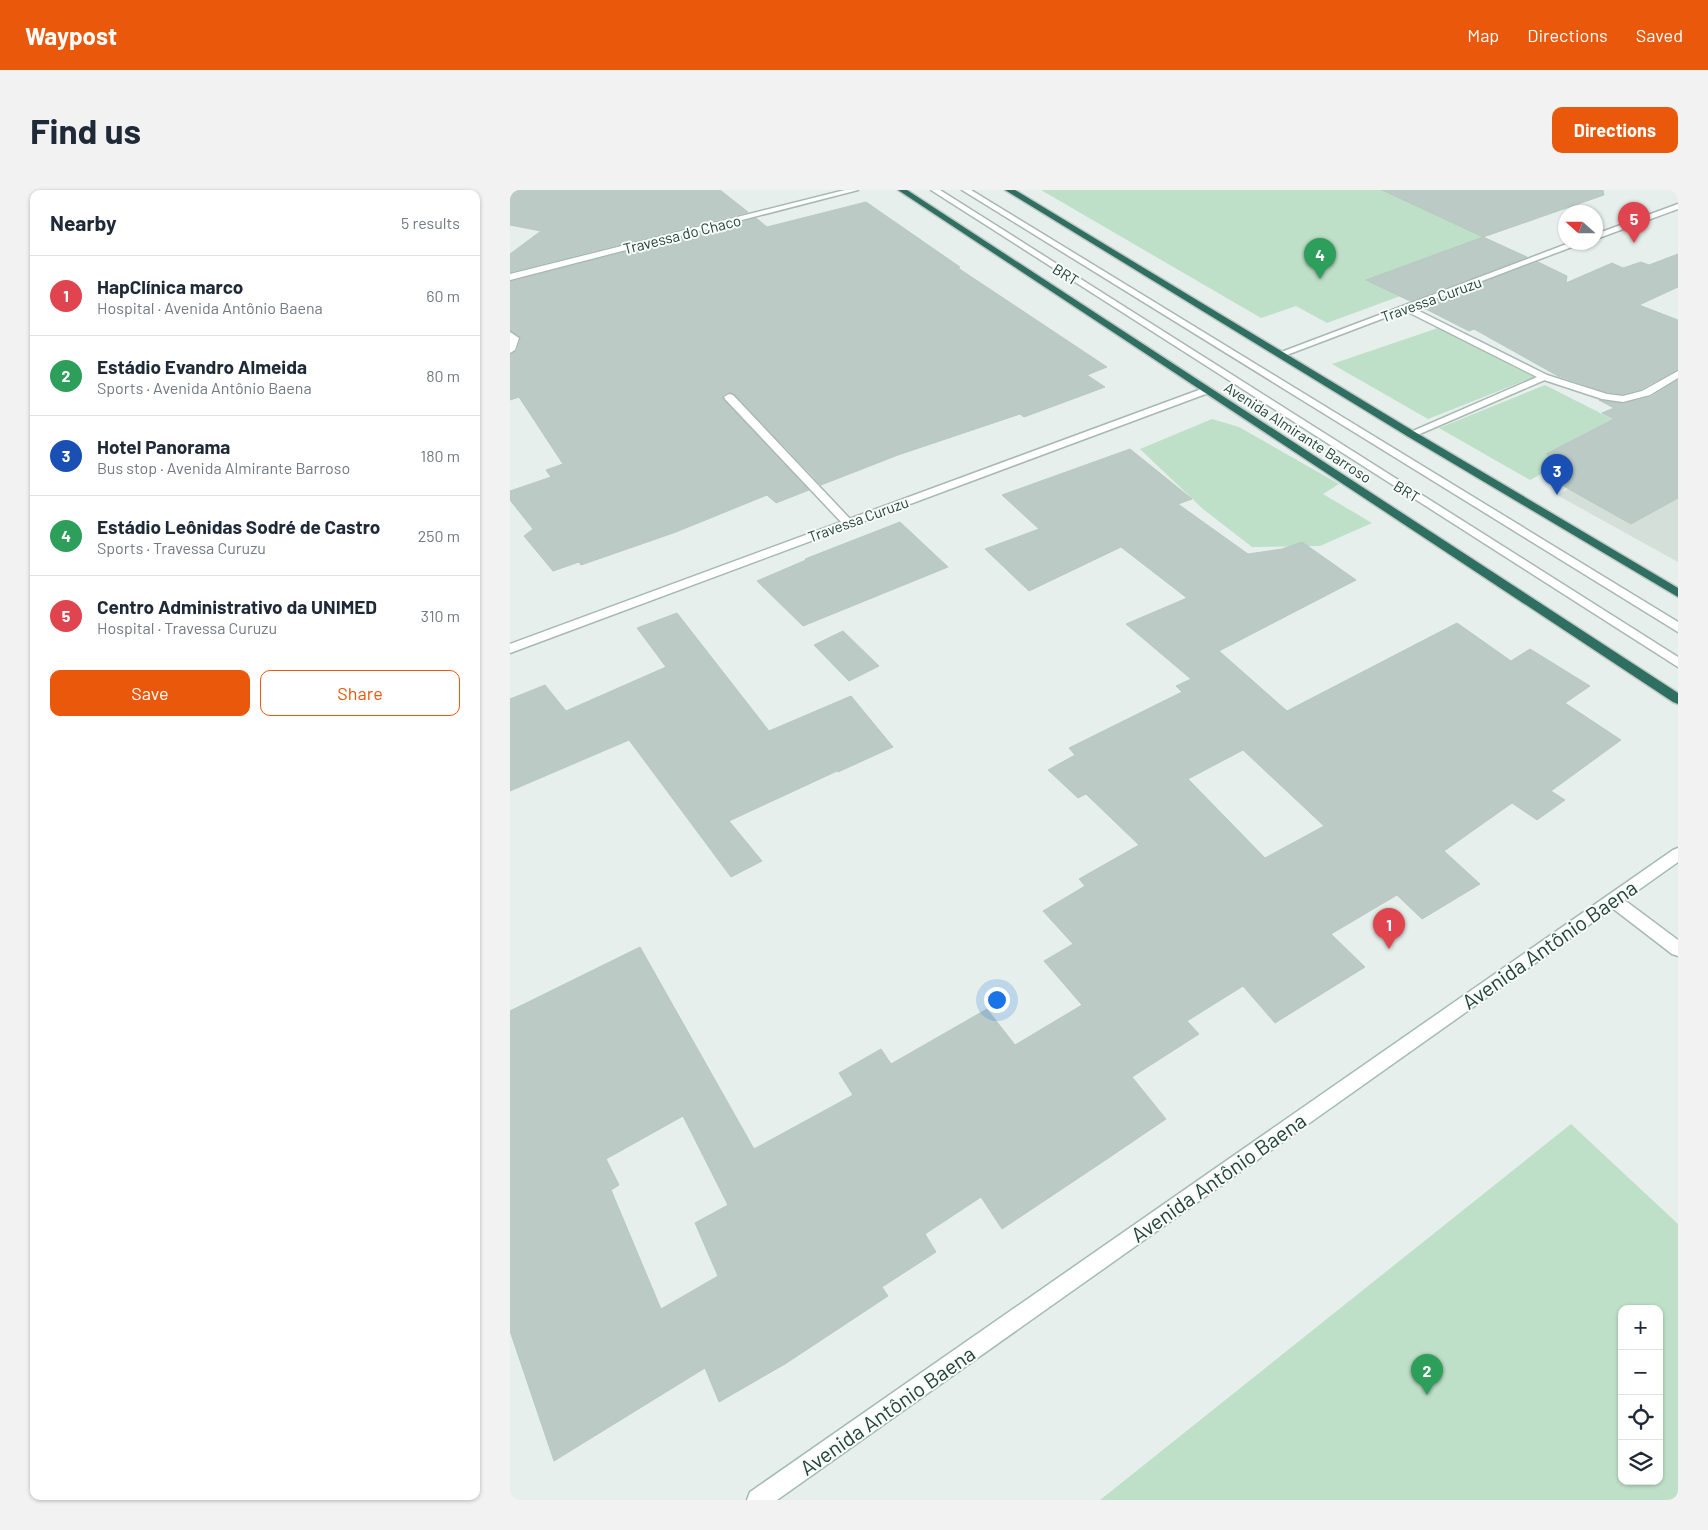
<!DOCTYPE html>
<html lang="en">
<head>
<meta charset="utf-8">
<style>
	body { margin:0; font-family:Barlow,sans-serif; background:#f2f2f3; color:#1f2937 }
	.controls { position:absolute; right:15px; bottom:15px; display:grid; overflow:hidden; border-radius:10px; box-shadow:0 1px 4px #0004 }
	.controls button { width:45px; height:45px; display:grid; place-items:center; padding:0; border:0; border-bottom:1px solid #e0e1e3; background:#fff; color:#1f2937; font:25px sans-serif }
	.compass { position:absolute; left:1048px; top:15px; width:45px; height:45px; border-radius:50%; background:#fff; box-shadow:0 1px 4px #0004; rotate:291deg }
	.you { position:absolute; left:486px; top:809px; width:18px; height:18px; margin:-12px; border:4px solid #fff; border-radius:50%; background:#1a73e8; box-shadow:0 0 0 8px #1a73e833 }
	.badge { display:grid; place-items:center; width:32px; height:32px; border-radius:50%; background:#ea580c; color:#fff; font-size:16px; font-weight:700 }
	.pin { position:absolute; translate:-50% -41px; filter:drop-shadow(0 1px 2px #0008) }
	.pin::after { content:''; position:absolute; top:26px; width:18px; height:15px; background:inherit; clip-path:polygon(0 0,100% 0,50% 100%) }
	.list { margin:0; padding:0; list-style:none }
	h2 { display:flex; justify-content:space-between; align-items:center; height:65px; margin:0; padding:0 20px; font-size:21px }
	h2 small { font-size:16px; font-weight:400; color:#747a83 }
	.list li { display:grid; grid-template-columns:32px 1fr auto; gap:15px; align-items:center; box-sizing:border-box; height:80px; padding:0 20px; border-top:1px solid #e0e1e3 }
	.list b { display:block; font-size:19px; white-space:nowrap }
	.list p { margin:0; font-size:16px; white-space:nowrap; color:#747a83 }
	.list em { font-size:16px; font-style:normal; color:#747a83 }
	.actions { display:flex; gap:10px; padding:15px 20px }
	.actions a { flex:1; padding:11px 0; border:1px solid #ea580c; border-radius:10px; text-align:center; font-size:18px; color:#ea580c }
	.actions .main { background:#ea580c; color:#fff }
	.icon { flex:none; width:28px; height:28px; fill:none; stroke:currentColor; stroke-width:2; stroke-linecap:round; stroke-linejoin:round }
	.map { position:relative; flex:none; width:1168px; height:1310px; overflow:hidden; border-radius:10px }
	header { display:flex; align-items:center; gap:30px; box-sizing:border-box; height:70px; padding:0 25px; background:#ea580c; color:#fff }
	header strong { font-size:24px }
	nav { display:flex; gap:28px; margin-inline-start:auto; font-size:18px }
	.intro { display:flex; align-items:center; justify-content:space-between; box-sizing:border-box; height:120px; padding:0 30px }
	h1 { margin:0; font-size:35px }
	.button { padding:12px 22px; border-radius:10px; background:#ea580c; color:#fff; font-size:18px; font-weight:700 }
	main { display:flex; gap:30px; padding:0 30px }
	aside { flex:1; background:#fff; border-radius:10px; box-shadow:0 1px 4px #0004 }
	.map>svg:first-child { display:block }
</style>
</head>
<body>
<header>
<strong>Waypost</strong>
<nav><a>Map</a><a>Directions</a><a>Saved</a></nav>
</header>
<div class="intro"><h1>Find us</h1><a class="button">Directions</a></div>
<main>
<aside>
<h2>Nearby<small>5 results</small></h2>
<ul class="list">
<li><span class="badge" style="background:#e0444e">1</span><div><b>HapClínica marco</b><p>Hospital · Avenida Antônio Baena</p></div><em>60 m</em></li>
<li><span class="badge" style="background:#2e9e5b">2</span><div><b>Estádio Evandro Almeida</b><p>Sports · Avenida Antônio Baena</p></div><em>80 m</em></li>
<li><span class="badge" style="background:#1a4fb4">3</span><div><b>Hotel Panorama</b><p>Bus stop · Avenida Almirante Barroso</p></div><em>180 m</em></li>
<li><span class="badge" style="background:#2e9e5b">4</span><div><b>Estádio Leônidas Sodré de Castro</b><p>Sports · Travessa Curuzu</p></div><em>250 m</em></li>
<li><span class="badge" style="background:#e0444e">5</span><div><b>Centro Administrativo da UNIMED</b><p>Hospital · Travessa Curuzu</p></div><em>310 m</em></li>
</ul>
<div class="actions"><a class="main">Save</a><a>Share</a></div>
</aside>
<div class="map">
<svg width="1168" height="1310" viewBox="0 0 1168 1310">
	<rect width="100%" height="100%" fill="#e6efeb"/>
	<polygon fill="#d4dfda" points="1168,240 1168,372 1047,305"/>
	<g fill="#bfe0c8" fill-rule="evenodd">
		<polygon points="531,0 960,0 1026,29 974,47 1007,63 817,133 786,116 751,128"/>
		<polygon points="928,138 1024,187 918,229 822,174"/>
		<polygon points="1035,195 1118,237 1020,290 929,238"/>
		<polygon points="702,229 729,237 829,294 813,304 862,333 810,356 742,357 693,319 630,259"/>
		<path d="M1061,934L1168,1034V1310H590ZM1112,1119H1149V1291H1112Z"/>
	</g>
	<g fill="#bbcac4" stroke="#b8c9c2" fill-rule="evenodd">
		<polygon points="0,0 210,0 238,22 0,82 0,64 31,41 0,35"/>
		<polygon points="872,0 1093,0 1094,5 973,47"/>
		<polygon points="356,12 450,77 448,78 597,177 577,185 595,197 514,227 510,224 388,265 311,295 224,204 218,202 212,206 214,210 299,300 266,313 257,305 166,342 71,375 69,372 43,381 14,346 23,339 0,310 0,301 41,287 36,280 53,274 9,207 0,210 0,165 7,161 11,149 0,140 0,92 246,28 257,37"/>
		<polygon points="973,47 1017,67 900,111 856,90"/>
		<polygon points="1168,64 1168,97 1129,115 1168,130 1168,179 1131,199 1113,204 1097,202 1048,186 964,139 959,141 910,116 1028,72 1057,86 1056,93 1102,73 1113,78 1131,72 1139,75"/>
		<polygon points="1168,190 1168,308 1121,334 1041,289 1063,279 1036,264 1104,229 1092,223 1104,218 1089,210 1113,214 1141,207"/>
		<path d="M620,259L682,309L668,314L738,364L772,359L792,352L846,390L709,461L777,521L947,433L1001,471L1020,459L1080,496L1055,513L1111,550L1041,601L1055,610L1027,630L1002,613L934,661L970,694L912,729L887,705L821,744L855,777L765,833L733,796L677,831L689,844L622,887L656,929L594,971L492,1039L471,1007L415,1044L426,1062L372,1097L378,1106L275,1174L209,1212L195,1178L44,1271L0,1141V821L130,757L244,959L343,905L329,883L371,859L381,874L477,819L505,855L572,815L534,771L563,754L533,721L575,696L569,689L629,655L576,604L568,608L538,580L565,565L559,558L672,502L666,496L681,489L616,434L677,408L611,357L519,401L475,359L529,339L492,305ZM733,560L814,636L755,668L678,589ZM173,926L218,1015L185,1033L208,1086L151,1119L101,1000L109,995L96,969Z"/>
		<polygon points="390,332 438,377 293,436 247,391 296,370 295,369"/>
		<polygon points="167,423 259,541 341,506 383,557 328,582 327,581 219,631 252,671 221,687 119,550 0,601 0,509 35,495 56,521 156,477 127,438"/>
		<polygon points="333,441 369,476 339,491 304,455"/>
	</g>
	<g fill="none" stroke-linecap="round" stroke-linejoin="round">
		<defs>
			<g id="lane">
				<polygon points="421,0 430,0 1168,467 1168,477"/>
				<polygon points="452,0 461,0 1168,432 1168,442"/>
				<polygon points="897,115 1037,185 1097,204 1113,206 1132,201 1168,181 1168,188 1140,205 1113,212 1092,209 1031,189 894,120 894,116"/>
				<polygon points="0,142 9,148 5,160 0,163"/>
				<polygon points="219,204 223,205 342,331 344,333 342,335 334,335 215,209 214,207"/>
				<polygon points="1103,704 1109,706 1168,750 1168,766 1162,764 1097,714 1095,710 1097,706"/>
			</g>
			<g id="street">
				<polygon points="335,0 348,0 0,90 0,84"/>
				<polygon points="1168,14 1168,19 1086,49 1086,44"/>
				<polygon points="1062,52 1075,52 774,166 771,167 766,164"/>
				<polygon points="1034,184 1039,187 1037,189 905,246 897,246 896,244"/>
				<polygon points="697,197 702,200 701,202 0,463 0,454"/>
			</g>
			<polygon id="secondary" points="1168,658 1168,672 267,1310 237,1310 240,1302 1163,660"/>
			<g id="highway">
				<polygon points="388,0 397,0 1168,503 1168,514 1163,512"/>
				<polygon points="495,0 505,0 905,242 1168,398 1168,407 897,246"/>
			</g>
		</defs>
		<use href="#lane" stroke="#a8b8b2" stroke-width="3"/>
		<use href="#street" stroke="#a8b8b2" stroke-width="3"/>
		<use href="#secondary" stroke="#a4bbb3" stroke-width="3"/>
		<use href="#highway" stroke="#c2cac8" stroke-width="3"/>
		<use href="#lane" fill="#fff" fill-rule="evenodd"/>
		<use href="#street" fill="#fff" fill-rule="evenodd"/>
		<use href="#secondary" fill="#fff" fill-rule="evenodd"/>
		<use href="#highway" fill="#2f6f62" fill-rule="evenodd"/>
	</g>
	<g text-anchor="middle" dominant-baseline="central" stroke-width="4" stroke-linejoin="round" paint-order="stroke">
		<g font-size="15" fill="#24423a" stroke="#f7fbf9">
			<text transform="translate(172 44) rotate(-14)">Travessa do Chaco</text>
			<text transform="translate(556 84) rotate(32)">BRT</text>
			<text transform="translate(921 109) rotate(-20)">Travessa Curuzu</text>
			<text transform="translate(788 242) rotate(33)">Avenida Almirante Barroso</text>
			<text transform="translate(897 301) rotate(32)">BRT</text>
			<text transform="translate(348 329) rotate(-20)">Travessa Curuzu</text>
		</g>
		<g font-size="21" fill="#24423a" stroke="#f7fbf9">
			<text transform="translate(1039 754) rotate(-35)">Avenida Antônio Baena</text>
			<text transform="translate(708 987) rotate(-35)">Avenida Antônio Baena</text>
			<text transform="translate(377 1220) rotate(-35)">Avenida Antônio Baena</text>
		</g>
	</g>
</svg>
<div class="controls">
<button>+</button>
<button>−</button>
<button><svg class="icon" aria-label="locate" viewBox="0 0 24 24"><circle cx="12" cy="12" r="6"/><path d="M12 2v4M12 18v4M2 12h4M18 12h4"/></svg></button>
<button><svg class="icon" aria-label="layers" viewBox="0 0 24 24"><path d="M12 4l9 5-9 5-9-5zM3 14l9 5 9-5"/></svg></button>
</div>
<svg class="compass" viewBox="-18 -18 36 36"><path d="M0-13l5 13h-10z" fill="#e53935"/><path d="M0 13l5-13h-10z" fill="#747a83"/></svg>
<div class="you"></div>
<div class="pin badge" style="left:879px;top:759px;background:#e0444e">1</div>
<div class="pin badge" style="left:917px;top:1205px;background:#2e9e5b">2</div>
<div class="pin badge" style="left:1047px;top:305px;background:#1a4fb4">3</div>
<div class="pin badge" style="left:810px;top:89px;background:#2e9e5b">4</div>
<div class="pin badge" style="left:1124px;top:53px;background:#e0444e">5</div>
</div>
</main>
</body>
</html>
